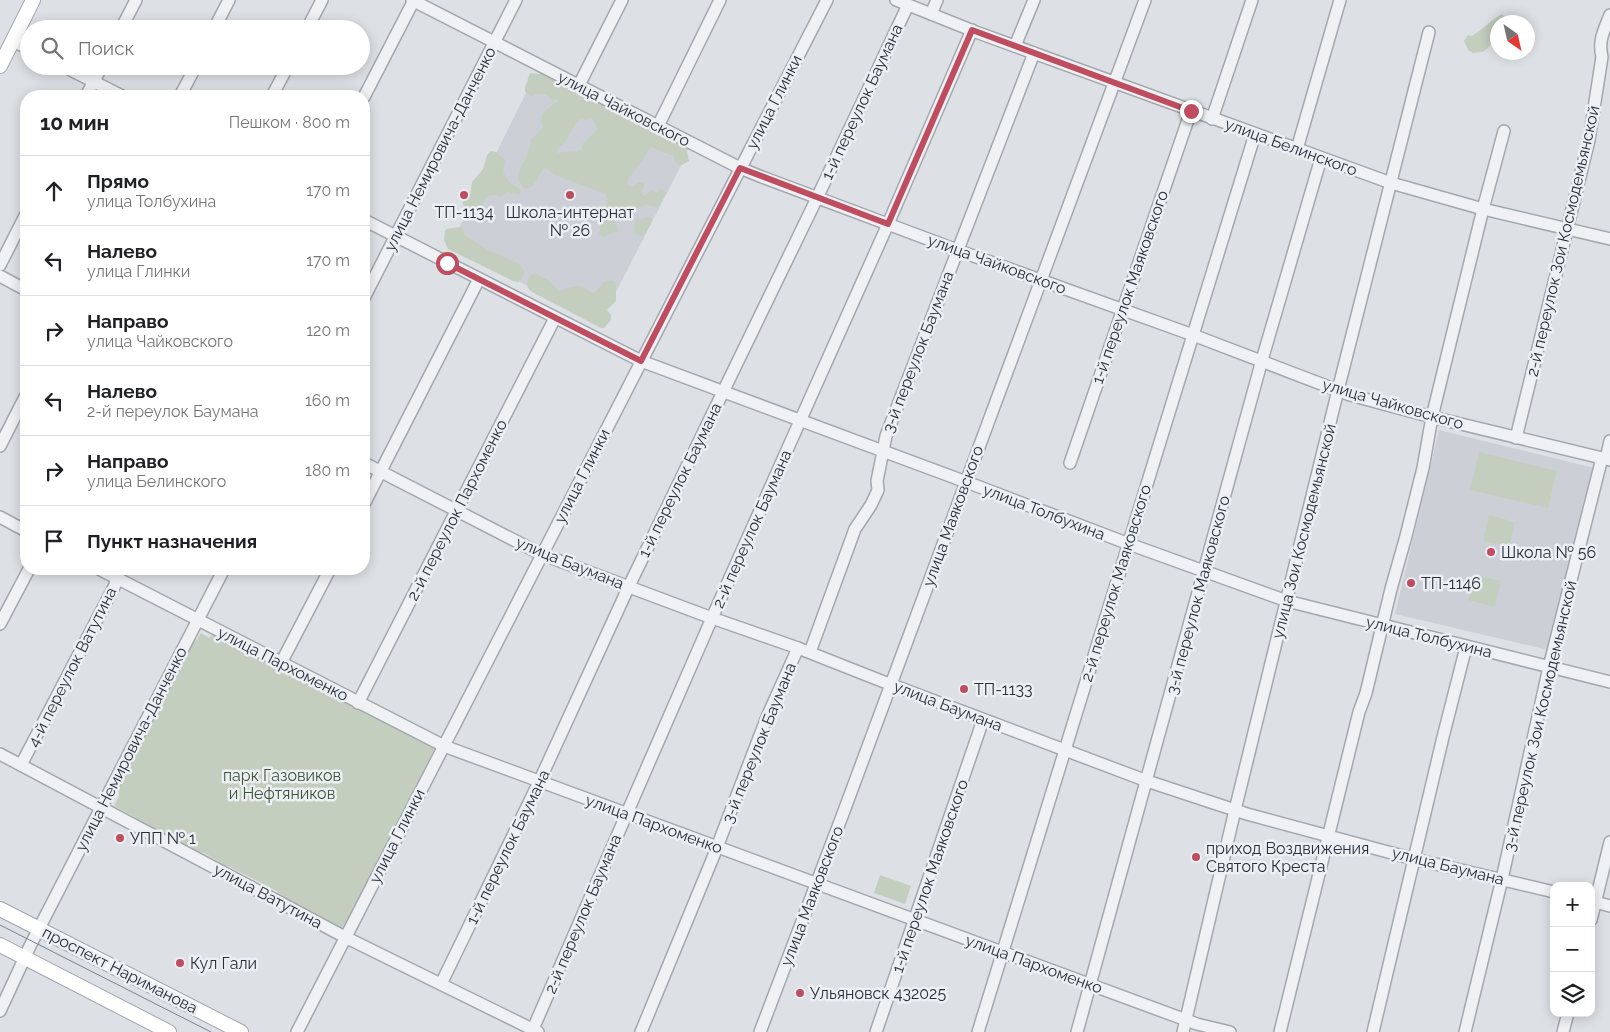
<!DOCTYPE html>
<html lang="ru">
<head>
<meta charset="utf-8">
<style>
	body { margin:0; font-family:Raleway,sans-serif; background:#f2f2f2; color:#202124 }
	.controls { position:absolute; right:15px; bottom:15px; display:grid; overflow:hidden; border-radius:10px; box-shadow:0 2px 12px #0003 }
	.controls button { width:45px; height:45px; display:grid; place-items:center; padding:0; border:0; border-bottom:1px solid #e0e0e0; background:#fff; color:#202124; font:25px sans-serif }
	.compass { position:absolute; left:1490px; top:15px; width:45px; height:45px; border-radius:50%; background:#fff; box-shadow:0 2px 12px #0003; rotate:146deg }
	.stop { position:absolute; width:15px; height:15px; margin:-11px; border:4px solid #bf4d60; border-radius:50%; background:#fff }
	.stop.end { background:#bf4d60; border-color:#fff; box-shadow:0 1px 5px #0008 }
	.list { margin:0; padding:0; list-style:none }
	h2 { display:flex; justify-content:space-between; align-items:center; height:65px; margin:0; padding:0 20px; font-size:21px }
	h2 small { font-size:16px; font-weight:400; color:#757577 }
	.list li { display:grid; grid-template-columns:32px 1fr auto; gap:15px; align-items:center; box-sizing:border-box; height:70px; padding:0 20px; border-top:1px solid #e0e0e0 }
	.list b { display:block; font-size:19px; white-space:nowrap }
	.list p { margin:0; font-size:16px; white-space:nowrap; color:#757577 }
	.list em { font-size:16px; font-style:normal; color:#757577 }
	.icon { flex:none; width:28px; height:28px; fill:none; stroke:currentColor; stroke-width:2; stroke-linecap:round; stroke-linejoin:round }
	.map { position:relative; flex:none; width:1610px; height:1032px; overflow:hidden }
	.search { position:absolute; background:#fff; box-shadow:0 2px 12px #0003; left:20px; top:20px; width:350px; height:55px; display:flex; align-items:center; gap:12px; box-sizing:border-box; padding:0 18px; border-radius:28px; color:#757577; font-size:19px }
	.panel { position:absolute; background:#fff; box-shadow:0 2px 12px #0003; left:20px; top:90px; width:350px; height:485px; border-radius:20px }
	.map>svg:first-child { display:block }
</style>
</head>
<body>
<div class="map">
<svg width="1610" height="1032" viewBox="0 0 1610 1032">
	<rect width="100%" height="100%" fill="#dde1e5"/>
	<g fill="#ccd0d6">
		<polygon points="534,77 687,154 600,323 450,246"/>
		<polygon points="1439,430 1594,468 1548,650 1395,614"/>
	</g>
	<g fill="#c3cebf" fill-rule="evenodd">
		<path d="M1502,14L1508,20V22H1498L1497,36L1487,49L1482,52L1473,53L1468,50L1464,41L1468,35L1472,36C1483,29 1491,20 1502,14Z"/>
		<path d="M545,71L688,147L687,152L689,161L680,166L676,163L673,156L651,147C646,153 644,158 640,164C636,171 628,176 627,184L632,187L639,182L644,183V187L641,193L644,196L652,190L656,193L660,189H663L666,193L658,207L645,205L633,209L629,213L621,215L618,217L616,223L618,231L603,237L599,234C600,227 604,223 605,217C606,210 605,206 608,199L605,194L555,175L546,168C536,173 539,186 526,189C506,179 532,156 531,139L543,128L541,121L542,114L553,104L559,102L557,100H553C546,94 539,91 531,96L525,92V87L530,73L539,74ZM590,118L593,120L598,129L583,143L581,150C575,153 567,150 558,153L556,151L566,141L577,122L581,119L585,120Z"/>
		<path d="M491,151L496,152L505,160L503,172L510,183L519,188L521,192L519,195L507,192L501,197C481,189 487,208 473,216H470L462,203L470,195L472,182L483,169L487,155Z"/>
		<polygon points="650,217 652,221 645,234 642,236 636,235 634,230 635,220"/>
		<polygon points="458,227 463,228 465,235 488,250 520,264 524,272 522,279 518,282 513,281 448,249 444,240 445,231 447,229"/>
		<path d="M536,274L546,279L560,291C567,288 575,284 584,287C588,289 590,292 594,293L606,281H614L616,284V301L607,310L611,315V320L604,328H601L532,292C525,287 526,281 531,275Z"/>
		<polygon points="1479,452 1557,471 1548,508 1470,490"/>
		<polygon points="1489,515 1515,522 1509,547 1483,541"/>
		<polygon points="1475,575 1501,581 1495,607 1468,600"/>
		<polygon points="201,633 209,638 215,633 435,748 346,923 342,927 334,927 326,920 281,898 277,891 228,866 223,866 218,861 204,853 197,852 139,822 135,817 114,806 119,797 119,787 192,643 197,640"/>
		<polygon points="880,875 911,886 905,904 874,893"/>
	</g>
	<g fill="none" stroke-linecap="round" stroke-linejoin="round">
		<defs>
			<g id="minor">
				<polyline points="412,0 740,168 762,177 957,250 1193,335 1350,395 1432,417 1610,460"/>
				<polyline points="896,0 976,32 1391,183 1483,209 1610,239"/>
				<polyline points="931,14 937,0"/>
				<polyline points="121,29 136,0"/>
				<polyline points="214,29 229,0"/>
				<polyline points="307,29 322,0"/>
				<polyline points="13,41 29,49"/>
				<polyline points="1015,46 1034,0"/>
				<polyline points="63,66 122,96"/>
				<polyline points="579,85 622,0"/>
				<polyline points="86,96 102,66"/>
				<polyline points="180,96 196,66"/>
				<polyline points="272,96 288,66"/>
				<polyline points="364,97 414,0"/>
				<polyline points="1212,119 1252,0"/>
				<polyline points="658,126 720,0"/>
				<polyline points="1297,149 1340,0"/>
				<polyline points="364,220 641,361 977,486 1129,544 1287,601 1610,682"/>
				<polyline points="0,265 26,214"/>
				<polyline points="0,276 26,290"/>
				<polyline points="364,298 516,0"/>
				<path d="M1516,438L1589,140L1602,57C1598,41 1604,30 1610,15"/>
				<polyline points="0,446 26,395"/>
				<polyline points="1606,459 1610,441"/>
				<polyline points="364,463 541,554 712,618 798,648 879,680 1147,781 1247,814 1414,859 1554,892"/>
				<polyline points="1070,463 1191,111"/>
				<polyline points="364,504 479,279"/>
				<polyline points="0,517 26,531"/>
				<polyline points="99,569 444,746 1197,1024 1230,1032"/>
				<polyline points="0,624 29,569"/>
				<polyline points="810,652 855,529 871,505 878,490 877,481 886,436 1034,53"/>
				<polyline points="281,663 330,569"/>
				<polyline points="358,703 555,318"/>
				<polyline points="0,754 345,937 538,1032"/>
				<polyline points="21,765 115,585 116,578 121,569"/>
				<polyline points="1591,901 1610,906"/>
				<polyline points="1591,920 1610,842"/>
				<polyline points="441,984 539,782 629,586 817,198 908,5"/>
				<polyline points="0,1011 30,946 224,569"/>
				<polyline points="533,1029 712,618 888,224 972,30"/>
				<polyline points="297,1032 827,0"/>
				<polyline points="641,1032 714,855 767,717 798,648"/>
				<polyline points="760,1032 844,811 1145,0"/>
				<polyline points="876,1032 983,720"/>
				<polyline points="978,1032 1255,134"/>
				<polyline points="1077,1032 1262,360 1321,158"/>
				<polyline points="1183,1032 1235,810 1338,390 1429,32"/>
				<polyline points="1280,1032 1359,712 1366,693 1391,589 1406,536 1423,468 1432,417 1483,209 1504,131"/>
				<polyline points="1373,1032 1443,737 1466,647"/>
				<polyline points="1465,1032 1502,879 1549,667 1602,458"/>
				<polyline points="1563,1032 1568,1013"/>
			</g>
			<g id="major">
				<polyline points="0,66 33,0"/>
				<polyline points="0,909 241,1032"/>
				<polyline points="0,945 169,1032"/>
			</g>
		</defs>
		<use href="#minor" stroke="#a3a8ae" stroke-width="14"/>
		<use href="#major" stroke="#9ea5b0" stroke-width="16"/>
		<use href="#minor" stroke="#eff1f4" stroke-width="11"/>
		<use href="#major" stroke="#fff" stroke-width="14"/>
		<polyline stroke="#78818d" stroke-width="1" points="0,925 211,1032"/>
	</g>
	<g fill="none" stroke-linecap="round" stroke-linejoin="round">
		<polyline stroke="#bf4d60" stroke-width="6" points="447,263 641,361 740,168 888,224 972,30 1191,111"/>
	</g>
	<g fill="#bf4d60" stroke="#eceff3" stroke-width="2">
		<circle cx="464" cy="195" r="5"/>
		<circle cx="570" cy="195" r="5"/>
		<circle cx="1491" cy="552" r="5"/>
		<circle cx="1411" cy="583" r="5"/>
		<circle cx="964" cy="689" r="5"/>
		<circle cx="120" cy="838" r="5"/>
		<circle cx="1196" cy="857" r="5"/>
		<circle cx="180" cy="963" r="5"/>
		<circle cx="800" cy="993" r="5"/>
	</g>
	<g text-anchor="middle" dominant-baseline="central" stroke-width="5" stroke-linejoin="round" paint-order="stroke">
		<g font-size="16" fill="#282f3a" stroke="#eceff3">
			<text transform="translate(774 102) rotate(-63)">улица Глинки</text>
			<text transform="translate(862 102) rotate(-65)">1-й переулок Баумана</text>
			<text transform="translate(624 109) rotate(27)">улица Чайковского</text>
			<text transform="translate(1291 147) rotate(20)">улица Белинского</text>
			<text transform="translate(440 149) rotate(-63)">улица Немировича-Данченко</text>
			<text transform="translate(1563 241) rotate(-77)">2-й переулок Зои Космодемьянской</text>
			<text transform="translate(997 264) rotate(20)">улица Чайковского</text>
			<text transform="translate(1130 287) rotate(-71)">1-й переулок Маяковского</text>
			<text transform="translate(918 352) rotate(-69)">3-й переулок Баумана</text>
			<text transform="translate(1393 404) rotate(16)">улица Чайковского</text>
			<text transform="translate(582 476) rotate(-63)">улица Глинки</text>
			<text transform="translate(680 480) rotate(-64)">1-й переулок Баумана</text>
			<text transform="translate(457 510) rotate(-63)">2-й переулок Пархоменко</text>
			<text transform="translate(1044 512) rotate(21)">улица Толбухина</text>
			<text transform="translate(953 516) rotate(-70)">улица Маяковского</text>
			<text transform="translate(752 529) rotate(-66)">2-й переулок Баумана</text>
			<text transform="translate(1304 531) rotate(-76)">улица Зои Космодемьянской</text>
			<text transform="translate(570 563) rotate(22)">улица Баумана</text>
			<text transform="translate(1116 583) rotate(-73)">2-й переулок Маяковского</text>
			<text transform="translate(1198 595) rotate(-75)">3-й переулок Маяковского</text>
			<text transform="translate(1429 637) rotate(14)">улица Толбухина</text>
			<text transform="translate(283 664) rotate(27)">улица Пархоменко</text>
			<text transform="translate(72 667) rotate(-63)">4-й переулок Ватутина</text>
			<text transform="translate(948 706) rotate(21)">улица Баумана</text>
			<text transform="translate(1540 716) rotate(-77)">3-й переулок Зои Космодемьянской</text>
			<text transform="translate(759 743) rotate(-68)">3-й переулок Баумана</text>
			<text transform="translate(131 749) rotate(-63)">улица Немировича-Данченко</text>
			<text transform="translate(654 824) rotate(20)">улица Пархоменко</text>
			<text transform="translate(397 836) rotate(-63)">улица Глинки</text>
			<text transform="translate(508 847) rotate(-64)">1-й переулок Баумана</text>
			<text transform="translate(1448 866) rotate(14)">улица Баумана</text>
			<text transform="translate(930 876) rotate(-71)">1-й переулок Маяковского</text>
			<text transform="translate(268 896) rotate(28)">улица Ватутина</text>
			<text transform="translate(812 896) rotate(-69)">улица Маяковского</text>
			<text transform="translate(583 914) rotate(-67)">2-й переулок Баумана</text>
			<text transform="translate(1034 964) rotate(20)">улица Пархоменко</text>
			<text transform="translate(120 970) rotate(27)">проспект Нариманова</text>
		</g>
		<g font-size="16" fill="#282f3a" stroke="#eceff3" text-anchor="start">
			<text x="464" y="212" text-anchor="middle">ТП-1134</text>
			<text x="570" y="212" text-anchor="middle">Школа-интернат<tspan x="570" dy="18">№ 26</tspan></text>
			<text x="1501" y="552">Школа № 56</text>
			<text x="1421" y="583">ТП-1146</text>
			<text x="974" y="689">ТП-1133</text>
			<text x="130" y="838">УПП № 1</text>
			<text x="1206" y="848">приход Воздвижения<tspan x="1206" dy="18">Святого Креста</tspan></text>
			<text x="190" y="963">Кул Гали</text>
			<text x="810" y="993">Ульяновск 432025</text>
		</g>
		<g font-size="16" fill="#3d5537" stroke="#eceff3">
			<text x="282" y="775">парк Газовиков<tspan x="282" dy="18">и Нефтяников</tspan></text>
		</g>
	</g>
</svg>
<div class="controls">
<button>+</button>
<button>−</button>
<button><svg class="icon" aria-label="layers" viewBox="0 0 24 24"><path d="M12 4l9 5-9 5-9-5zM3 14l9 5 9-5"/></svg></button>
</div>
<svg class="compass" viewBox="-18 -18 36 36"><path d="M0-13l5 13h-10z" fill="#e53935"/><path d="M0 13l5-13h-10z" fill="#757577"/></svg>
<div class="stop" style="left:447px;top:263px"></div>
<div class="stop end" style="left:1191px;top:111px"></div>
<div class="search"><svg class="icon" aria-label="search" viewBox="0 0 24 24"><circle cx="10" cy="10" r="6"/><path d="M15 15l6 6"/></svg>Поиск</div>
<section class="panel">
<h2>10 мин<small>Пешком · 800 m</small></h2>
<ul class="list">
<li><svg class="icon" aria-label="ahead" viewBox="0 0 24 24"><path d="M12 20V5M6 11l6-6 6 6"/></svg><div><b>Прямо</b><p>улица Толбухина</p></div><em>170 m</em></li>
<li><svg class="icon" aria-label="left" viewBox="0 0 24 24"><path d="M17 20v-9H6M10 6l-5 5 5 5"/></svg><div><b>Налево</b><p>улица Глинки</p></div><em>170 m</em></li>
<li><svg class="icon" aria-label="right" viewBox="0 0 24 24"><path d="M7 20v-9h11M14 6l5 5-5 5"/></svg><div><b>Направо</b><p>улица Чайковского</p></div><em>120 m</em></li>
<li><svg class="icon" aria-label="left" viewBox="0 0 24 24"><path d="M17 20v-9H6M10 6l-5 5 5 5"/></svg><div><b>Налево</b><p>2-й переулок Баумана</p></div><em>160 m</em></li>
<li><svg class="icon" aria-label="right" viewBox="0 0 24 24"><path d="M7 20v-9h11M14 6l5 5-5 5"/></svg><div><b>Направо</b><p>улица Белинского</p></div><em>180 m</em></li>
<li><svg class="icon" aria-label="arrive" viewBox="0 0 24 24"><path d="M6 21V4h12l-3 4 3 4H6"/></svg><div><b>Пункт назначения</b></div></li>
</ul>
</section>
</div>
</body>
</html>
